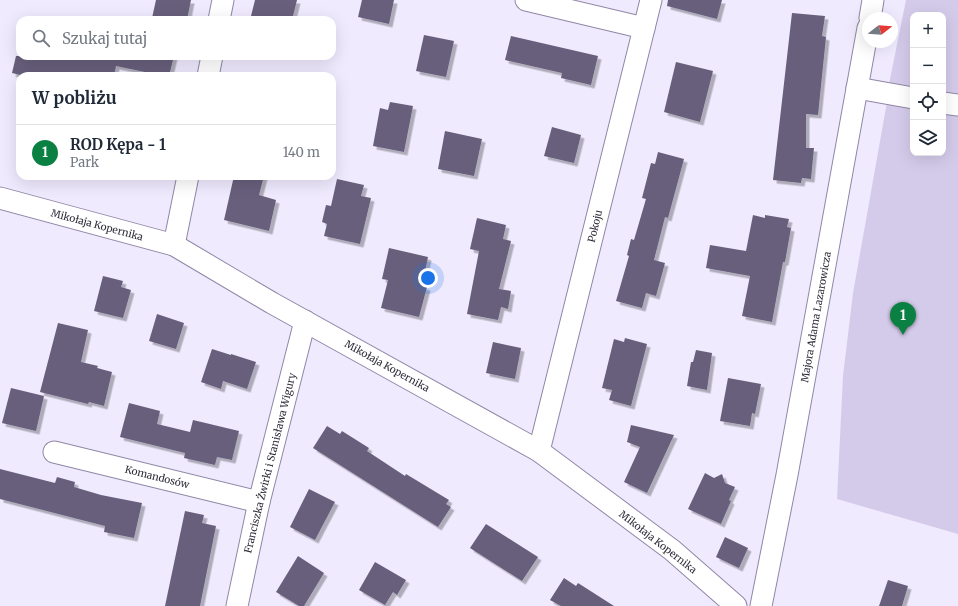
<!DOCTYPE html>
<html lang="pl">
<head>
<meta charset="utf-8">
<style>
	body { margin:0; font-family:Merriweather,serif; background:#f6f6f7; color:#1f2937 }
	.controls { position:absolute; right:12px; top:12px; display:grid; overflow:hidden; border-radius:8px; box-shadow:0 4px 16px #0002 }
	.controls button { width:36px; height:36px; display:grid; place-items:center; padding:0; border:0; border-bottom:1px solid #e0e1e3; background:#fff; color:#1f2937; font:20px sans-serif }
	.compass { position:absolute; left:862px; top:12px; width:36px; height:36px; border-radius:50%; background:#fff; box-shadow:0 4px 16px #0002; rotate:73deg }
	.you { position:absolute; left:428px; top:278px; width:14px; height:14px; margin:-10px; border:3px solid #fff; border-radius:50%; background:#1a73e8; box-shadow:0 0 0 6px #1a73e833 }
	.badge { display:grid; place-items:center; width:26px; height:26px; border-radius:50%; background:#0b8043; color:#fff; font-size:13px; font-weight:700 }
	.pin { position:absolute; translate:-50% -33px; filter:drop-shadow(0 1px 2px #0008) }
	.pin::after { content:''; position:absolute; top:21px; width:14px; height:12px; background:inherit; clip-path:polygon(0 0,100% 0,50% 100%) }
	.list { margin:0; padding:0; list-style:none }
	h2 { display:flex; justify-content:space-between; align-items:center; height:52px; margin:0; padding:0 16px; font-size:17px }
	h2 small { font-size:13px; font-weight:400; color:#747a83 }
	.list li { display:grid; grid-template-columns:26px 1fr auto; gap:12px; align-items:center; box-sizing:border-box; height:56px; padding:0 16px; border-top:1px solid #e0e1e3 }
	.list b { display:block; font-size:15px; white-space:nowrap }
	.list p { margin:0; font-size:13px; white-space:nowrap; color:#747a83 }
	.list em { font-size:13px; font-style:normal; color:#747a83 }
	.icon { flex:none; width:22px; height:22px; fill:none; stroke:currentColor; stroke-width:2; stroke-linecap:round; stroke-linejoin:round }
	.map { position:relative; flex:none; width:958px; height:606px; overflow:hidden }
	.search { position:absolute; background:#fff; box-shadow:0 4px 16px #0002; left:16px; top:16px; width:320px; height:44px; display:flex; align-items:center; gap:10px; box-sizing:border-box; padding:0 14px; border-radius:12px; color:#747a83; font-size:15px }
	.panel { position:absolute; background:#fff; box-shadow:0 4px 16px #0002; left:16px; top:72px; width:320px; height:108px; border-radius:12px }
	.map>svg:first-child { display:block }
</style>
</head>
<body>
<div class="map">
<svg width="958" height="606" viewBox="0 0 958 606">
	<defs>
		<filter id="shadow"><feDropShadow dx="3.5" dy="3.5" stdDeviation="0" flood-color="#0004"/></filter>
	</defs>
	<rect width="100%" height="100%" fill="#efeafe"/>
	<g fill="#d4cbea">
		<polygon points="906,0 958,0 958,96 943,93 943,15 913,15 913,88 889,84"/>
		<polygon points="887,102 913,107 913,153 943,153 943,112 958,115 958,534 837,499 843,376 853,293"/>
	</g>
	<g fill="#685f7c" filter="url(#shadow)">
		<polygon points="156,0 191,0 187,20 163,20 152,18"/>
		<polygon points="255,0 297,0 292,20 250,20"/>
		<polygon points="362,0 394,0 389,24 358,17"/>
		<polygon points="668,0 722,0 717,19 667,6"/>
		<polygon points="792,13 825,16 822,36 826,37 818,115 806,114 806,148 814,148 811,179 802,178 801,183 773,180"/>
		<polygon points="424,35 454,41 446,77 416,71"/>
		<polygon points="511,36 598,56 591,85 561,78 562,73 505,60"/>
		<polygon points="16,56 174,56 169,76 164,76 116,66 114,76 25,76 12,73"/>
		<polygon points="676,62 713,71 700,122 664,112"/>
		<polygon points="390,102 413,106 404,152 373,146 380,108 388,110"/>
		<polygon points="552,127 581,135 574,163 544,156"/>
		<polygon points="445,131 482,139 474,176 438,169"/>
		<polygon points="658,152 684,159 668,218 665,217 654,260 665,263 656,296 646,293 642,308 616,301 629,256 627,255 631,239 634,240 646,199 642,198 651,163 655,164"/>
		<polygon points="234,176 264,176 259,195 276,200 269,231 224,220"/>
		<polygon points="337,179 364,185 361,196 371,198 360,244 324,236 327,224 322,222 326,205 331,206"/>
		<polygon points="753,215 765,218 765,215 789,219 787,227 791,228 785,262 783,262 772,322 742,316 750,276 706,268 710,245 746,251"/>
		<polygon points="477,218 506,225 503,239 511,241 499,289 511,291 508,309 501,307 498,320 467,314 479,251 470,249"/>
		<polygon points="389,248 428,257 422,286 427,287 419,317 381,308 388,280 382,279"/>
		<polygon points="103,276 123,281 121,287 131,290 123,318 94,311"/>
		<polygon points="157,314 184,323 176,349 149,341"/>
		<polygon points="58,323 88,330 81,362 98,366 97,368 112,372 104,406 89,402 88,404 40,392"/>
		<polygon points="625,338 647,344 631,406 609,400 612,390 602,388 614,339 624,342"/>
		<polygon points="493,342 521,348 515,379 486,373"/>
		<polygon points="212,349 231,355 231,354 256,362 247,389 223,381 221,389 201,382"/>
		<polygon points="696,350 712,353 707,390 687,386 691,362 693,362"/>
		<polygon points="728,378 761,384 755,414 752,413 750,426 720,421"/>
		<polygon points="11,388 44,396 36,431 2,423"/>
		<polygon points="129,403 160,411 157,424 190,432 193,420 239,431 232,460 217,457 215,465 184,458 185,453 120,437"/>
		<polygon points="631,425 674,435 647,493 624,482 640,447 627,442"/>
		<polygon points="327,426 340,434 342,431 369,448 367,451 405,476 406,474 449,500 446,504 451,507 438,527 313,448"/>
		<polygon points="0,469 55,483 57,477 75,482 74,487 101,495 142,503 134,538 104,532 105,526 0,499"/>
		<polygon points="705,473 714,478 722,474 725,483 735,487 729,500 731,501 721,524 688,509"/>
		<polygon points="309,489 335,502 315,540 290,527"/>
		<polygon points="185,511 204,515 202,523 216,526 200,606 165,606"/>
		<polygon points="486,524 538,557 522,581 470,548"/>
		<polygon points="725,537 748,548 739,568 716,557"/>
		<polygon points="298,556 324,573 304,606 299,606 276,592"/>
		<polygon points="375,562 406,580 397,595 393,592 385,605 359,590"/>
		<polygon points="564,578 576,586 578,583 614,606 561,606 550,600"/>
		<polygon points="888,580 908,586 902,606 879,606"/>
	</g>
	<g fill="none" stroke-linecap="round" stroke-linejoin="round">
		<defs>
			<g id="minor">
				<polyline points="526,0 644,28"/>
				<polyline points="870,18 873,0"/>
				<polyline points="219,20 223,0"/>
				<polyline points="208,76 212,56"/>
				<polyline points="857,88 913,98"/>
				<polyline points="943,103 958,105"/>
				<polyline points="0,198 174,245 272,303 539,451 672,550 736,606"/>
				<polyline points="174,245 188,176"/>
				<polyline points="539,451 651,0"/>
				<polyline points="54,452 259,502"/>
				<polyline points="237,606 259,502 305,321"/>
				<polyline points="761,606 787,475 868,28"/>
			</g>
		</defs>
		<use href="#minor" stroke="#9087a6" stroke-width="23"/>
		<use href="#minor" stroke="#fff" stroke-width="21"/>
	</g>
	<g text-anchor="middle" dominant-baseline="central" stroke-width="4" stroke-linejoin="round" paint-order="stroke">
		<g font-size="10" fill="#312d3a" stroke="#fff">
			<text transform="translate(97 225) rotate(15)">Mikołaja Kopernika</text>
			<text transform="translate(595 226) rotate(-76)">Pokoju</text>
			<text transform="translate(816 317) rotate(-80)">Majora Adama Lazarowicza</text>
			<text transform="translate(387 366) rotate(29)">Mikołaja Kopernika</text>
			<text transform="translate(270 463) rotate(-76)">Franciszka Żwirki i Stanisława Wigury</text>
			<text transform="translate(157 477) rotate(14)">Komandosów</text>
			<text transform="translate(658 542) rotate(38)">Mikołaja Kopernika</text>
		</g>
	</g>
</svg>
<div class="controls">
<button>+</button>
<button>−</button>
<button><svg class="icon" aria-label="locate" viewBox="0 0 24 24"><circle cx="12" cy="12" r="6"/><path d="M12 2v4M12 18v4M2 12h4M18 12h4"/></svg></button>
<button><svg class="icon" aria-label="layers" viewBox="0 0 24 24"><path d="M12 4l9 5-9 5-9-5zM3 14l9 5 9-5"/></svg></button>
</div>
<svg class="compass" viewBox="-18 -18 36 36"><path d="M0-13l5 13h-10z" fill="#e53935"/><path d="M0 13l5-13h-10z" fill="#747a83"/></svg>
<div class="you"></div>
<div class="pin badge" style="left:903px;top:335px">1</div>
<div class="search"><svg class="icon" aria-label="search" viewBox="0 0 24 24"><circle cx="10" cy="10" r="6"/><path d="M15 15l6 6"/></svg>Szukaj tutaj</div>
<section class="panel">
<h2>W pobliżu<small></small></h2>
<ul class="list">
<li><span class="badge">1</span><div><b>ROD Kępa - 1</b><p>Park</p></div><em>140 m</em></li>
</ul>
</section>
</div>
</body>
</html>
